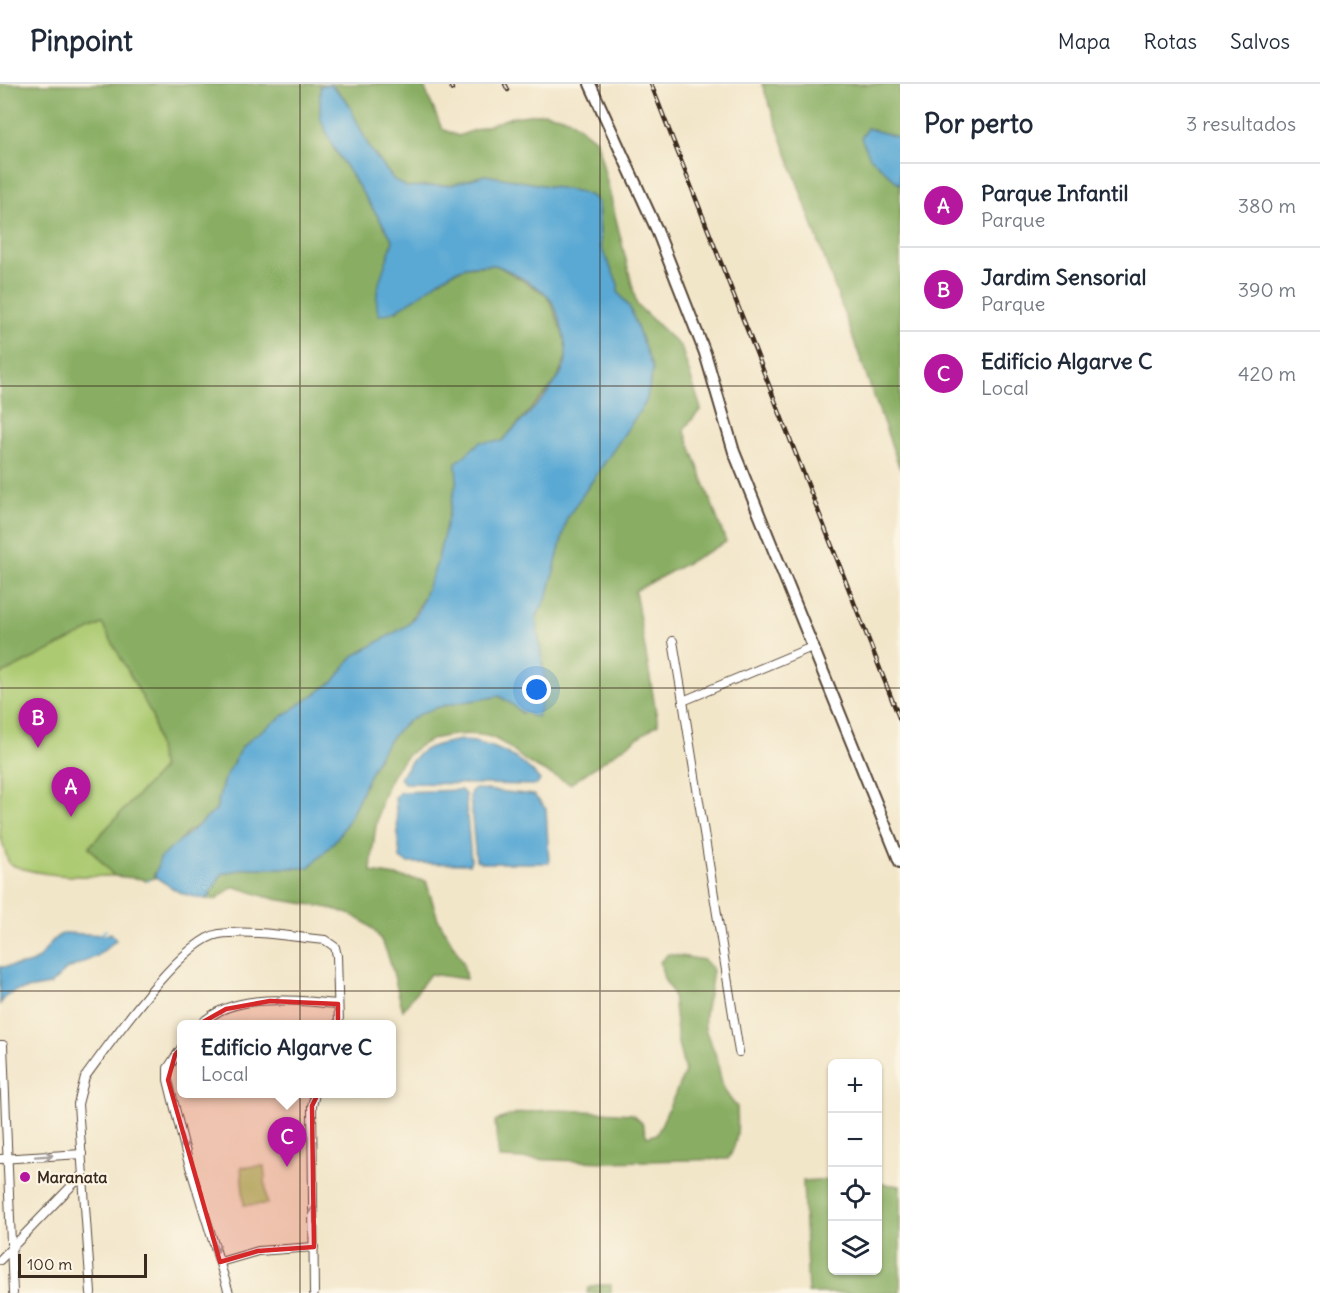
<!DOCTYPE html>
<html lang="pt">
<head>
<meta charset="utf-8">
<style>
	body { margin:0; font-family:Delius,sans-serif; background:#f2f2f3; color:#1f2937 }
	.controls { position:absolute; right:18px; bottom:18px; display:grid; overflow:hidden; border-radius:9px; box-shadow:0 2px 4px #0004 }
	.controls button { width:54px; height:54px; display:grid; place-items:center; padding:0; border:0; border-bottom:2px solid #e0e1e3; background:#fff; color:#1f2937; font:30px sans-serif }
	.scale { position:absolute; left:18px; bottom:15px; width:129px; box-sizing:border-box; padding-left:6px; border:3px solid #3b2a1e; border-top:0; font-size:16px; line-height:21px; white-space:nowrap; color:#3b2a1e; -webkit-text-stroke:4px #fcf5e5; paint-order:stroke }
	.you { position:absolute; left:537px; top:606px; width:21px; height:21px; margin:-15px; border:4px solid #fff; border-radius:50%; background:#1a73e8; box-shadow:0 0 0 9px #1a73e833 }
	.badge { display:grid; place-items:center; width:39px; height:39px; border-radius:50%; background:#b5179e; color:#fff; font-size:20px; font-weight:700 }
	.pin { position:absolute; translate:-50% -50px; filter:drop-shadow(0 2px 3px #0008) }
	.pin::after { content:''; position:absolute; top:32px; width:21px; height:18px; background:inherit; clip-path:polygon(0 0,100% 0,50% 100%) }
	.popup { position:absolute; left:177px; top:936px; width:219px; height:78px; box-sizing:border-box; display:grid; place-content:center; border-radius:9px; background:#fff; filter:drop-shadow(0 2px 4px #0005); font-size:20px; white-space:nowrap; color:#747a83 }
	.popup b { font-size:22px; color:#1f2937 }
	.popup::after { content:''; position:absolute; left:50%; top:100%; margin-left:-12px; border:12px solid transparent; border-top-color:#fff }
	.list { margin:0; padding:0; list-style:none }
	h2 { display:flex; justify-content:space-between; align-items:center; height:78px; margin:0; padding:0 24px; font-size:26px }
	h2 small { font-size:20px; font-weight:400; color:#747a83 }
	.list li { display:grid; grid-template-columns:39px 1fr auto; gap:18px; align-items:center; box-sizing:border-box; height:84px; padding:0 24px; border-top:2px solid #e0e1e3 }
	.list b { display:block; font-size:22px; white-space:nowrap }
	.list p { margin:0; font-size:20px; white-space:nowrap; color:#747a83 }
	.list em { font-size:20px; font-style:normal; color:#747a83 }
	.icon { flex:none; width:33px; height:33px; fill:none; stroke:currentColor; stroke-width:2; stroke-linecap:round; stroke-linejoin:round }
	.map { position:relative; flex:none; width:900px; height:1209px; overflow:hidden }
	header { display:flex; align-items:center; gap:36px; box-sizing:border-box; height:84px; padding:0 30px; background:#fff; border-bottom:2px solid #e0e1e3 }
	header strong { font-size:28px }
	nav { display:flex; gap:33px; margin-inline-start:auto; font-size:21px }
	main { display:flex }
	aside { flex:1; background:#fff }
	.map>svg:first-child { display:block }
</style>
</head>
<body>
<header>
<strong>Pinpoint</strong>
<nav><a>Mapa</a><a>Rotas</a><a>Salvos</a></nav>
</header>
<main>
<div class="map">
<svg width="900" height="1209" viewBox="0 0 900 1209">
	<rect width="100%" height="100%" fill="#fcf5e5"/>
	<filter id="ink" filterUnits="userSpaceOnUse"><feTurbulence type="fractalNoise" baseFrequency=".0167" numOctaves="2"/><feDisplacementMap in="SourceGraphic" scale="12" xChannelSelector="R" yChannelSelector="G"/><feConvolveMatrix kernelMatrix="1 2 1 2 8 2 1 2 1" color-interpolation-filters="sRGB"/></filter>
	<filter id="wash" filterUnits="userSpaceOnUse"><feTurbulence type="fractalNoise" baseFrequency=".008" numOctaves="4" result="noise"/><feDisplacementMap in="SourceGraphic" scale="24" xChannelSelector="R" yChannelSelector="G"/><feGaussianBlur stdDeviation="1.35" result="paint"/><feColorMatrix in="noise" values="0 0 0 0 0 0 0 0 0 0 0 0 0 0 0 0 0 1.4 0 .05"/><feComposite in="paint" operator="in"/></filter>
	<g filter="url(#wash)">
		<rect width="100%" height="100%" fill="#f2e6c9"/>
		<g fill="#acca71" stroke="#747a48" stroke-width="1.5">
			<path d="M102,539L152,631L162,685L89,763L114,792C80,793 40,793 9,780L0,751V591Z"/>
			<polygon points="264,1082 267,1120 244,1121 241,1083"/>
		</g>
		<g fill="#89ae63" stroke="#626c40" stroke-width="1.5">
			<path d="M0,0H423L442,45L458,52L512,33L545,29L568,34L597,57L637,221L681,263L701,325L684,345L726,458L635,507L658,640L570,700C557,693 542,687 529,679C515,670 504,656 487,652C474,649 460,650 446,652C384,663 374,735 371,788L426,797L438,835L463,878L466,895L430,890L403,926C396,905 393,879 383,860C363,818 303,823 267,813C255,810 246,805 233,803L215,816L207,815L222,790L247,784H308C322,771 336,758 345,742C365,708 373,665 406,639C432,618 468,619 499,612L513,620L522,630L546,605L536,534L548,511L567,434L646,318L653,286L630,224L618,208V200L601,163L598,119L593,113L581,108L485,91L451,101L407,103L394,96L370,65L347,17L335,4L333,63L393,156L377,212L397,227L409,216L452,189L466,183L496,181L546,210L553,223L565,256L567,270L557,296L502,357L456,378L457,396L437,479L428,505L408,541L352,573L334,597L254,652L241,664L223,698L216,726L205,738L187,748L154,790V794L145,797L143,795L114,792L89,763L162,685L152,631L102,540L0,591Z"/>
			<polygon points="762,0 900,0 900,54 867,44 862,54 871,73 900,101 900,385"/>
			<path d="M668,870L704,876L712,884C714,904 702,923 705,943C706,951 712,960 715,969C722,992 718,1003 737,1023C738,1042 739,1058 728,1075L607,1078L499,1074L495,1038C526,1019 596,1028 632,1030L642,1039L647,1053L657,1050L685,988L678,959L673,910L664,895L660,878Z"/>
			<polygon points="832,1095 832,1186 878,1186 878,1099 900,1102 900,1209 808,1209 803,1097"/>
			<polygon points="596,1201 611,1201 611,1209 587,1209 588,1204"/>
		</g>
		<g fill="#5aa9d4" stroke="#4a6a79" stroke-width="1.5">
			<path d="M330,0L347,17L370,65L394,96L407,103L451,101L485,91L581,108L593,113L598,119L601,163L618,200V208L630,224L653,286L646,318L567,434L548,511L536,534L546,605L537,633C517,629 516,621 499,612C468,619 432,618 406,639C373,666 365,708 345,742C336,758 321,772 308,784H247L222,790L207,815C179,811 178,808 156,793L154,794L160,774L216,726L223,698L241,664L254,652L334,597L352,573L408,541L418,528L437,479L457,396L456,379L480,358L502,357C523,334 551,312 564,283C571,267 558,222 546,210C538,203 503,182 494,181C486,181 474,181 466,183C436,191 408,229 379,231C370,209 388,178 393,156L333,63L320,33V2Z"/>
			<polygon points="867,44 900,54 900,101 870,73 861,54"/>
			<path d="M461,656C491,659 521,672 540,696L537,701L404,699L400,694C417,664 428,662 461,656Z"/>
			<polygon points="476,705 534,711 546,725 549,779 482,779 476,776 470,712 471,707"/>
			<polygon points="461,706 465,710 471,776 469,780 407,779 400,774 395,713 400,708"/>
			<path d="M65,849L106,851L111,849L116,856L97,872L66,886L50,901L16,907L6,912L0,920V883C11,882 23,883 33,878C48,870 48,854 65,849Z"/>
		</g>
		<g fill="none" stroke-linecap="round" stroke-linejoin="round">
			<g stroke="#5aa9d4" stroke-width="2">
				<polyline points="148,797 149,796"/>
				<polyline points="101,850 106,846"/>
			</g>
		</g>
	</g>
	<g filter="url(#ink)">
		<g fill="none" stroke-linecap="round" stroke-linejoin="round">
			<defs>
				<g id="minor">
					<polyline points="673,557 683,617"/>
					<path d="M201,940C234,907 296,917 338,920"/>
					<polyline points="0,961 3,961 13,1209"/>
					<polyline points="182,963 168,984 168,996 187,1073 229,1209"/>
					<polyline points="739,968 683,617 812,563"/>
					<polyline points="0,1075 82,1070"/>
					<polyline points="0,1176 83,1090"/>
					<polyline points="220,1178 258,1167 314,1163"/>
					<path d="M91,1209L78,1020L85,993C109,961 181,856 219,850C250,845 293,853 325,856L335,863L337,872L339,940"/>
					<polyline points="314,1209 312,1022 315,1010"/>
				</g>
				<polyline id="tertiary" points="590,0 656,144 705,269 734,368 900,778"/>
			</defs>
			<use href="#minor" stroke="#564638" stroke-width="10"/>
			<use href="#tertiary" stroke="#564638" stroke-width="14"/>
			<use href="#minor" stroke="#fff" stroke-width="8"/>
			<use href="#tertiary" stroke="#fff" stroke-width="10"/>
			<defs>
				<g id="rail">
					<polyline points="450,0 452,5"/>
					<polyline points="505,0 508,6"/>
					<polyline points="651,0 900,636"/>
				</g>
			</defs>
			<use href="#rail" stroke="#3b2a1e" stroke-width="4.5"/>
			<use href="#rail" stroke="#fcf5e5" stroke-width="2" stroke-dasharray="7" stroke-linecap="butt"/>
		</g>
		<defs><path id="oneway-shaft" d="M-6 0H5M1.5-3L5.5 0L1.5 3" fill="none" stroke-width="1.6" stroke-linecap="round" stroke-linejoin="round" transform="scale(1.5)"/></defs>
		<g stroke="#a79f9a">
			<use href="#oneway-shaft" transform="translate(282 917) rotate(-179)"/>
			<use href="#oneway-shaft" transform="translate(183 1057) rotate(75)"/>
			<use href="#oneway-shaft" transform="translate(44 1072) rotate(-4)"/>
			<use href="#oneway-shaft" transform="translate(314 1130) rotate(-91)"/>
			<use href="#oneway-shaft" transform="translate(215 1160) rotate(73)"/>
		</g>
	</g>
	<path fill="#d62828" fill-opacity="0.2" stroke="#d62828" stroke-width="4.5" stroke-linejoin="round" d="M270,917L338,920V969L312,1022L314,1163L258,1167L220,1178L168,996L175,971L203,938L226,925Z"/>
	<path fill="none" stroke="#3b2a1e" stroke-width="1.5" stroke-opacity="0.55" d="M300,0V1209M600,0V1209M0,302H900M0,604H900M0,907H900"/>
	<circle fill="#b5179e" stroke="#fcf5e5" stroke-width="2" cx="25" cy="1093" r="6"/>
	<g text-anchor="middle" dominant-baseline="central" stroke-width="4.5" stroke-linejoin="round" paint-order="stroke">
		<g font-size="16" font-weight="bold" fill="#3b2a1e" stroke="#fcf5e5" text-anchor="start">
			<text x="37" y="1093">Maranata</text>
		</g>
	</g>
</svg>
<div class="controls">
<button>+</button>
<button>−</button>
<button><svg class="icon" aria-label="locate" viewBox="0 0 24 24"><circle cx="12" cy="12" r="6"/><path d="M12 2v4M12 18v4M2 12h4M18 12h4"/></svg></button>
<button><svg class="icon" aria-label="layers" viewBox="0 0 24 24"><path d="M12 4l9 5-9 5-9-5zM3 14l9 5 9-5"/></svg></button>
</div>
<div class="scale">100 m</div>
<div class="you"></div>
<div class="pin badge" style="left:71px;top:733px">A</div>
<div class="pin badge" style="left:38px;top:664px">B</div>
<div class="pin badge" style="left:287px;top:1083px">C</div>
<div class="popup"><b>Edifício Algarve C</b>Local</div>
</div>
<aside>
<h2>Por perto<small>3 resultados</small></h2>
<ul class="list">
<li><span class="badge">A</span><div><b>Parque Infantil</b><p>Parque</p></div><em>380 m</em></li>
<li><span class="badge">B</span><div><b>Jardim Sensorial</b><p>Parque</p></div><em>390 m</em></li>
<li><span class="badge">C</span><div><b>Edifício Algarve C</b><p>Local</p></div><em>420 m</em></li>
</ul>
</aside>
</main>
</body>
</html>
